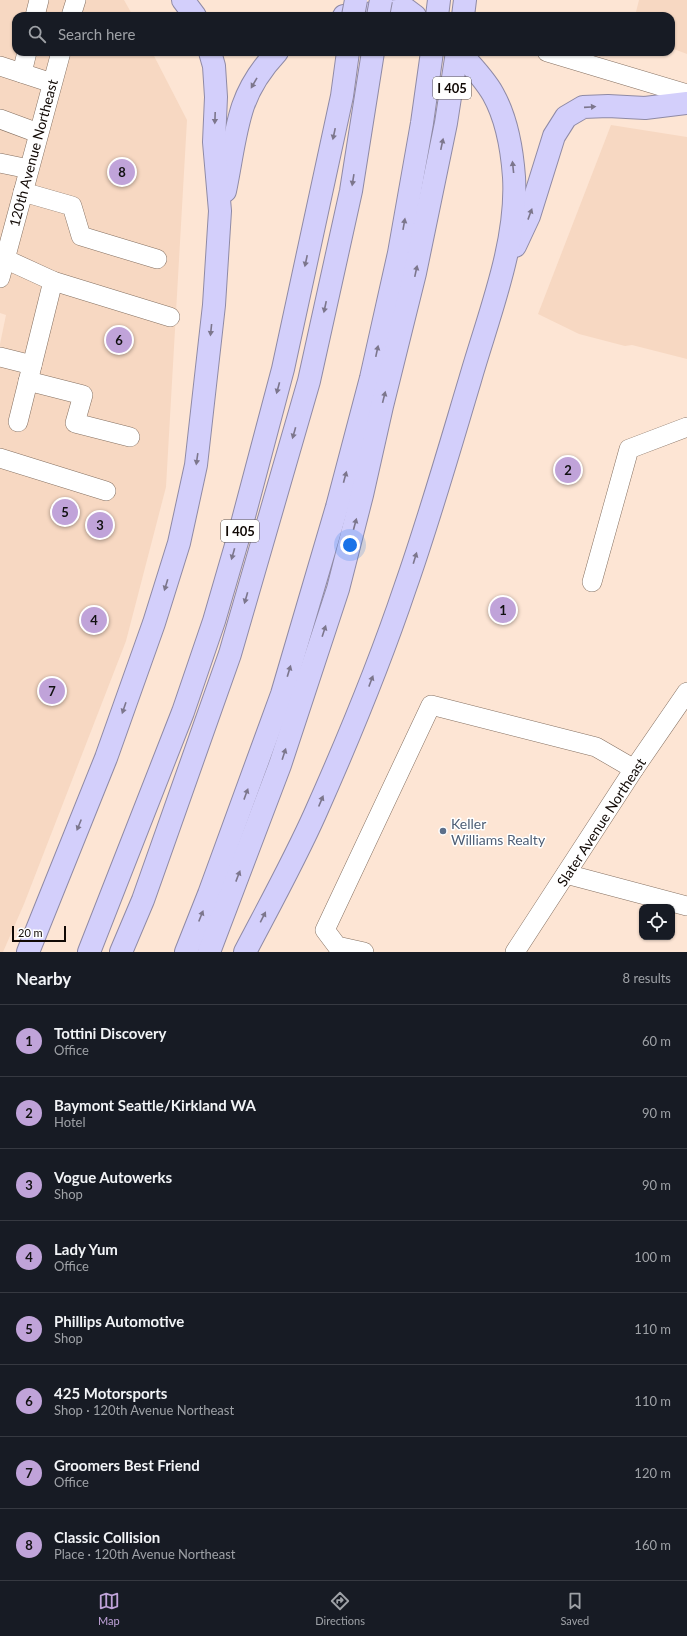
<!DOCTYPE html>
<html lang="en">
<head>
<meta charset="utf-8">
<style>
	body { margin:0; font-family:Lato,sans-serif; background:#242831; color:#f1f3f6 }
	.controls { position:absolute; right:12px; bottom:12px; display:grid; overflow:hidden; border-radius:8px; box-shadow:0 1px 3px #0004 }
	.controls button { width:36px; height:36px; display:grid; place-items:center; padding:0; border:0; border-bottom:1px solid #363941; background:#171b24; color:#f1f3f6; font:20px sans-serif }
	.scale { position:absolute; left:12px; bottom:10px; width:54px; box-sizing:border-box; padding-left:4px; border:2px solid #110905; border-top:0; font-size:11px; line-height:14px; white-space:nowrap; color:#110905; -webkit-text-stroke:3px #fff; paint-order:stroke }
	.you { position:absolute; left:350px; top:545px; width:14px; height:14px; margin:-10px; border:3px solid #fff; border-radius:50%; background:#1a73e8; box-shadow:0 0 0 6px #1a73e833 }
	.badge { display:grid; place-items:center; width:26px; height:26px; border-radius:50%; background:#c0a3d9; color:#111; font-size:13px; font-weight:700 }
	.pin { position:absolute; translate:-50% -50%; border:2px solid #fff; box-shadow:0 1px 4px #0006 }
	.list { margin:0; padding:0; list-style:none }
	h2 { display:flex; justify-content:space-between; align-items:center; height:52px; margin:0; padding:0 16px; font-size:17px }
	h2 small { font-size:13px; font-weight:400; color:#9ea1a6 }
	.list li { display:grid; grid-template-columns:26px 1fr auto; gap:12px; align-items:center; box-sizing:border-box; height:72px; padding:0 16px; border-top:1px solid #363941 }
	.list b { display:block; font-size:15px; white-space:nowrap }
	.list p { margin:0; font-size:13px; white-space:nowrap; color:#9ea1a6 }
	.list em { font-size:13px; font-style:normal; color:#9ea1a6 }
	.icon { flex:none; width:22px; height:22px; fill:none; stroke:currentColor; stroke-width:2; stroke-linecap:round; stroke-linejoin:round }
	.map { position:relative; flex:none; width:687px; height:952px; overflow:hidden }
	.search { position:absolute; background:#171b24; box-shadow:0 1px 3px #0004; left:12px; right:12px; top:12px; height:44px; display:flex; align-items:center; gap:10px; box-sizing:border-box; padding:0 14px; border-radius:12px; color:#9ea1a6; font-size:15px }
	.sheet { height:628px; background:#171b24 }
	nav { display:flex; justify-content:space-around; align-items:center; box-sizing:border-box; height:56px; border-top:1px solid #363941; background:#171b24; font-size:11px; color:#9ea1a6 }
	nav a { display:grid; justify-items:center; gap:2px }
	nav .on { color:#c0a3d9 }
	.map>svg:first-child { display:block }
</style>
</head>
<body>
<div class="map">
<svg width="687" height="952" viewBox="0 0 687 952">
	<rect width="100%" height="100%" fill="#fde5d4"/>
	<g fill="#f7d8c2">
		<polygon points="0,0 124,0 133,16 16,16 16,52 152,52 187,120 166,487 126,641 24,904 3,952 0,952 0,344 6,315 0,313"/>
		<polygon points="639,0 687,0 687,54 671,48 671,16 635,16"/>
		<polygon points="611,125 687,137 687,359 632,345 625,346 579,334 538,314"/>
	</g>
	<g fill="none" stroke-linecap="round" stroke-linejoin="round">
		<defs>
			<g id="minor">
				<polyline points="35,16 39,0"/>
				<polyline points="71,16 76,0"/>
				<polyline points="547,52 687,94"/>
				<polyline points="0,66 52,83"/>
				<polyline points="22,73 27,52"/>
				<polyline points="0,119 38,133"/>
				<polyline points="0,163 29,169"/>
				<polyline points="23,192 72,206 81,236 157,259"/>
				<polyline points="5,259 53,281 170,317"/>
				<polyline points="0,278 61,52"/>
				<polyline points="0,357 32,365"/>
				<polyline points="28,381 83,395 75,423 130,437"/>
				<polyline points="18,422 53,281"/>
				<polyline points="0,458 106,491"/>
				<polyline points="592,582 629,449 687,427"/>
				<polyline points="566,874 687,906"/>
				<polyline points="364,952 337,946 325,930 431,705 596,747 634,769"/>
				<polyline points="515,952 634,769 687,692"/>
			</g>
			<g id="highway">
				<polyline points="183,0 195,16"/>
				<polyline points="344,16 407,10 415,16"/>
				<polyline points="437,16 439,0"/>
				<polyline points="463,16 465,0"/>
				<path d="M225,191C231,163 234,133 243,106C250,86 262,68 277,52"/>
				<polyline points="515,246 529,216 554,136 566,117 583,107 608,106 645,108 687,103"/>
				<polyline points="28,952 106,758 154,623 179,543 196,465 214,305 220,211 214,142 216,97 214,66 210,52"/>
				<polyline points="89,952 183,712 214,621 239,535 283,369 342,96 348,52"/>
				<polyline points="121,952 143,900 230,654 309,381 351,191 373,52"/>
				<polyline points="186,952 209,894 282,694 337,507 371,378 399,253 422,123 432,52"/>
				<polyline points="209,952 280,765 338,589 362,495 382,406 415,273 446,123 457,52"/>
				<path d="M245,952C269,906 294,861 315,814C348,740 379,665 405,588C429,520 449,450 470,380C488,317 518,243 514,177C512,149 507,119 493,94C484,78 471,65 459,52"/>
			</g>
		</defs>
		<use href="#minor" stroke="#857061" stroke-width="20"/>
		<use href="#highway" stroke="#8f8aa5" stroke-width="24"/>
		<use href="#minor" stroke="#fff" stroke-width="19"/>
		<use href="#highway" stroke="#d3cffb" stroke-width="22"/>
		<defs>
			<g id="highway-bridge">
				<polyline points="353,16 356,0"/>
				<polyline points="378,16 381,0"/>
			</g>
		</defs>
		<use href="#highway-bridge" stroke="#8f8aa5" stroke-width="24" stroke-linecap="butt"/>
		<use href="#highway-bridge" stroke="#d3cffb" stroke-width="22"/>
	</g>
	<defs><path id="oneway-solid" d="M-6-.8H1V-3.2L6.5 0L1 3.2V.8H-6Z"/></defs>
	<g fill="#7c768c">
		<use href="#oneway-solid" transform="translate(254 83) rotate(120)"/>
		<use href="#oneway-solid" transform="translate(590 107) rotate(-4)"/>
		<use href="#oneway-solid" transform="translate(215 118) rotate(92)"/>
		<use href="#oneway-solid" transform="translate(334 134) rotate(102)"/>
		<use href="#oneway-solid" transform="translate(442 144) rotate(-78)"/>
		<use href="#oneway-solid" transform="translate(513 167) rotate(-96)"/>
		<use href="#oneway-solid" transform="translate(353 180) rotate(99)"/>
		<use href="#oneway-solid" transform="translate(530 214) rotate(-70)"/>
		<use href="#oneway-solid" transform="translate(404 224) rotate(-80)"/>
		<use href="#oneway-solid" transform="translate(306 261) rotate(102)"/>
		<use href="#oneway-solid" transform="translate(416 271) rotate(-78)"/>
		<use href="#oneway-solid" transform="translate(325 307) rotate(102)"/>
		<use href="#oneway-solid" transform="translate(211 330) rotate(96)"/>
		<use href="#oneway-solid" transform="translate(377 351) rotate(-78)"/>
		<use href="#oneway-solid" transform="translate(278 388) rotate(105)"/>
		<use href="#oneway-solid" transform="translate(384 397) rotate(-76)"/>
		<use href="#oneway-solid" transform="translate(294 433) rotate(106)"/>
		<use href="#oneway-solid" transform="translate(197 459) rotate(98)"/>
		<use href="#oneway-solid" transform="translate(345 477) rotate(-75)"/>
		<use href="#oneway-solid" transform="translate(355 524) rotate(-75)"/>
		<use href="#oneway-solid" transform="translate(233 554) rotate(106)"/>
		<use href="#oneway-solid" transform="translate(415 558) rotate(-73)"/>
		<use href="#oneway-solid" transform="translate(166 585) rotate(107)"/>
		<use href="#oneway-solid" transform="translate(246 598) rotate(106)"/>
		<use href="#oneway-solid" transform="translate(324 631) rotate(-72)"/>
		<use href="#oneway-solid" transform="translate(289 671) rotate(-73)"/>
		<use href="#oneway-solid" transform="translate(371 681) rotate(-69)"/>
		<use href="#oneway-solid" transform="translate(124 708) rotate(109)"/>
		<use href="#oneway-solid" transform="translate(284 754) rotate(-72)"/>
		<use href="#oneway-solid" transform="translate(246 794) rotate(-70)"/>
		<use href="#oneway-solid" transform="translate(321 801) rotate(-67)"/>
		<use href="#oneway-solid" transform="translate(79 825) rotate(112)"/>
		<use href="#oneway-solid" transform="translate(238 876) rotate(-69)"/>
		<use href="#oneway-solid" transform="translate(201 916) rotate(-68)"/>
		<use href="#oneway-solid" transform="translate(263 917) rotate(-63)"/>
	</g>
	<circle fill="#5c6f8a" stroke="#fff" stroke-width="1.5" cx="443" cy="831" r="4"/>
	<g text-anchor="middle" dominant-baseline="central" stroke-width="3" stroke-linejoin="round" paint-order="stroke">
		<g fill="#fff" stroke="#585350" stroke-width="1">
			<rect x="433" y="77" width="38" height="22" rx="3"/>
			<rect x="221" y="520" width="38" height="22" rx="3"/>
		</g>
		<g font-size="13" font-weight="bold" fill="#110905">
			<text x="452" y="88">I 405</text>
			<text x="240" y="531">I 405</text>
		</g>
		<g font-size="14" fill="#110905" stroke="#fff">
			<text transform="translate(33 153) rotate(-75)">120th Avenue Northeast</text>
			<text transform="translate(601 822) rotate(-57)">Slater Avenue Northeast</text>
		</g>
		<g font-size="14" fill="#4e5e75" stroke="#fff" text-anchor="start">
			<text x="451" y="823">Keller<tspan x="451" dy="16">Williams Realty</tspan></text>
		</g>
	</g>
</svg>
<div class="controls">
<button><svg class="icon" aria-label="locate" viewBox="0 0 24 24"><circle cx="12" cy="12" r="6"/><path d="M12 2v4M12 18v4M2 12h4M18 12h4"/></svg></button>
</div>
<div class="scale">20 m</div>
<div class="you"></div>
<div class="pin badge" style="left:503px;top:610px">1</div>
<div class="pin badge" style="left:568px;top:470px">2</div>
<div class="pin badge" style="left:100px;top:525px">3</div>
<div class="pin badge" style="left:94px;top:620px">4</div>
<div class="pin badge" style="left:65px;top:512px">5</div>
<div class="pin badge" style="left:119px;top:340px">6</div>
<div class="pin badge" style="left:52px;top:691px">7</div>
<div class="pin badge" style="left:122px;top:172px">8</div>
<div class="search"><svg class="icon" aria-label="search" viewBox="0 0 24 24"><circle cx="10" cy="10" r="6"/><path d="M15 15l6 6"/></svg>Search here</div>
</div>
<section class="sheet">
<h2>Nearby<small>8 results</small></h2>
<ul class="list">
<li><span class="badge">1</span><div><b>Tottini Discovery</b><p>Office</p></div><em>60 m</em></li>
<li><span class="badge">2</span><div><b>Baymont Seattle/Kirkland WA</b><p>Hotel</p></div><em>90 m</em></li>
<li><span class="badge">3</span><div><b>Vogue Autowerks</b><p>Shop</p></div><em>90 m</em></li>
<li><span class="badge">4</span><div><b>Lady Yum</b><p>Office</p></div><em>100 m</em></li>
<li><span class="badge">5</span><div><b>Phillips Automotive</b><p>Shop</p></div><em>110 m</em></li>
<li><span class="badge">6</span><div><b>425 Motorsports</b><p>Shop · 120th Avenue Northeast</p></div><em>110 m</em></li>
<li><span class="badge">7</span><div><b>Groomers Best Friend</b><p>Office</p></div><em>120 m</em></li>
<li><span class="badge">8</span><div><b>Classic Collision</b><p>Place · 120th Avenue Northeast</p></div><em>160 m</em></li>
</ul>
</section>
<nav>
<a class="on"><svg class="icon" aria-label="map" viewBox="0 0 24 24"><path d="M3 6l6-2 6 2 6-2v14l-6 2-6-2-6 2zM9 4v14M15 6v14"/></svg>Map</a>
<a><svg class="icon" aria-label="directions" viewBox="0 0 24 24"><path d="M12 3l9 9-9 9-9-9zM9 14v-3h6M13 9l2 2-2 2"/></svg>Directions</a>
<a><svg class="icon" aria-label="saved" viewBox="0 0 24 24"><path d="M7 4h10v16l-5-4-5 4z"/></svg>Saved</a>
</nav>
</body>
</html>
